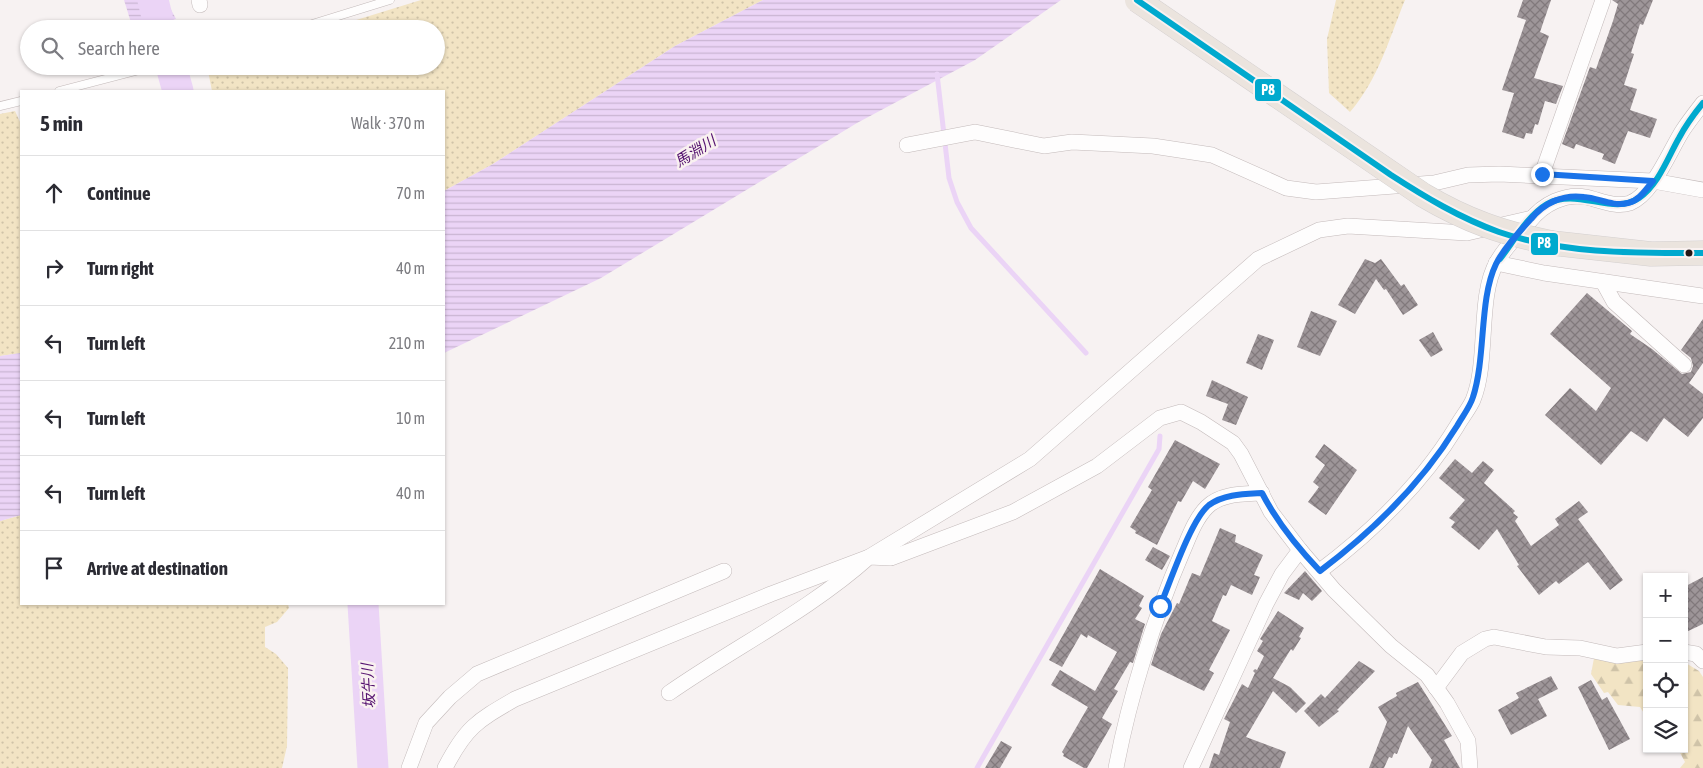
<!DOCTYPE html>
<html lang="en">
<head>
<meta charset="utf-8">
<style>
	body { margin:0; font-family:"Asap Condensed","Noto Sans JP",sans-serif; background:#f7f7f7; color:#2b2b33 }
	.controls { position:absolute; right:15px; bottom:15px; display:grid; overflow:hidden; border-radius:0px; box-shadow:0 1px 4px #0004 }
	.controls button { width:45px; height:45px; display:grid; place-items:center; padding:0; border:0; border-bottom:1px solid #e1e1e2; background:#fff; color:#2b2b33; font:25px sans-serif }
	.stop { position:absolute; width:15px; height:15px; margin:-11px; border:4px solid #1a73e8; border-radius:50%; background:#fff }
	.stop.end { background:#1a73e8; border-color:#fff; box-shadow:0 1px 5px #0008 }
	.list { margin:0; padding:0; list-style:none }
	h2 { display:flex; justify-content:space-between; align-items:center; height:65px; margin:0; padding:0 20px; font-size:21px }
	h2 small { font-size:16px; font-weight:400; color:#7c7c81 }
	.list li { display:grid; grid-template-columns:32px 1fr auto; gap:15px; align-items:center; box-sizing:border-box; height:75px; padding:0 20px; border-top:1px solid #e1e1e2 }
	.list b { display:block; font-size:19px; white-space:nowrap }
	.list em { font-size:16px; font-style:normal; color:#7c7c81 }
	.icon { flex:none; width:28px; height:28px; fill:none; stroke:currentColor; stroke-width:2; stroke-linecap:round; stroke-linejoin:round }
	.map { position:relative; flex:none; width:1703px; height:768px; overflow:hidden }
	.search { position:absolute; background:#fff; box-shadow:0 1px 4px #0004; left:20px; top:20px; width:425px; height:55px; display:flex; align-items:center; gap:12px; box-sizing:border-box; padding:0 18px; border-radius:28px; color:#7c7c81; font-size:19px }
	.panel { position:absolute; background:#fff; box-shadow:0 1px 4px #0004; left:20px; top:90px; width:425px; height:515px; border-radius:0px }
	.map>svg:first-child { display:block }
</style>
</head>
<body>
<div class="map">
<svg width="1703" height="768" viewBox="0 0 1703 768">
	<defs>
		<pattern id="grass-dots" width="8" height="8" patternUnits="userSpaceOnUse" patternTransform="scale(1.25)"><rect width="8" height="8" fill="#f2e4c4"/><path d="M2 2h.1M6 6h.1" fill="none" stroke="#cfc3a8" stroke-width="1.8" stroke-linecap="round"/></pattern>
		<pattern id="forest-firs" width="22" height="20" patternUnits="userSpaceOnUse" patternTransform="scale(1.25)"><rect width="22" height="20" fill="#f2e4c4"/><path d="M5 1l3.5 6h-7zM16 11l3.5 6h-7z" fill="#cfc3a8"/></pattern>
		<pattern id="water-rules" width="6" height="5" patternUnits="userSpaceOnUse" patternTransform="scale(1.25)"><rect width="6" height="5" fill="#ebd4f6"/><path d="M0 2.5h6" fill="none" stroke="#c9b5d2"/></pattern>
		<pattern id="building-cross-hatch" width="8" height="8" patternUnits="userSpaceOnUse" patternTransform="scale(1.25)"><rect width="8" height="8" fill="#9e9699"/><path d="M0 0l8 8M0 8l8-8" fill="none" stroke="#81797c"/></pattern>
	</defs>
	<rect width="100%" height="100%" fill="#f7f2f2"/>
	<g fill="url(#grass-dots)">
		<polygon points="421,0 763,0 675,46 493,164 444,191 444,91 212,91 207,66 436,66 436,29 327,29"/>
		<path d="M1336,0H1405C1389,39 1378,80 1350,112L1329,93L1327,39Z"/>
		<polygon points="15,111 21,124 21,353 0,356 0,114"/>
		<polygon points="21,515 21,604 288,604 289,608 277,622 265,627 265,647 276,654 288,668 287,746 282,768 0,768 0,521"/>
	</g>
	<g fill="url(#forest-firs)">
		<polygon points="1594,658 1618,661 1647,660 1647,718 1640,707 1618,705 1608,692 1604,693 1591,674"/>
		<polygon points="1684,662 1699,671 1703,677 1703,768 1680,768 1685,762 1678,749 1684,749"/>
	</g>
	<g fill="url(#water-rules)">
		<polygon points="124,0 166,0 176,19 133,29"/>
		<polygon points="763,0 1061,0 975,60 857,123 601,278 444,353 444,191 493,164 675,46"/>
		<polygon points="21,353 21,515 0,521 0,356"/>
	</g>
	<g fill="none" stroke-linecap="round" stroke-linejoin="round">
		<g stroke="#ebd4f6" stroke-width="5">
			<polyline points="937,74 949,178 957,202 971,228 1086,353"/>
			<polyline points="977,768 1159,449 1160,436"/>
		</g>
		<g stroke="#ebd4f6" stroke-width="31">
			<polyline points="153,0 160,29"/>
			<polyline points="171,66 178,91"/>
			<polyline points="363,604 373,768"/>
		</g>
	</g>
	<g fill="url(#building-cross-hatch)">
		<polygon points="1523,0 1551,0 1540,32 1549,36 1534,78 1563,86 1556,104 1545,101 1538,125 1535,124 1532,134 1526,133 1524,139 1502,132 1514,93 1502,90 1526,20 1517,17"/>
		<polygon points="1612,0 1653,0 1643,25 1640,24 1631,53 1634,54 1624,85 1637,89 1630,110 1657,119 1650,138 1628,131 1615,164 1602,159 1604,154 1576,144 1574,149 1562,144 1590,67 1596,69 1613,21 1618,4"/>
		<polygon points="1365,259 1375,263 1381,259 1401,286 1404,284 1418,305 1403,315 1386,289 1384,290 1376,279 1355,314 1338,305"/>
		<polygon points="1587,293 1632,331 1630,334 1652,349 1682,374 1691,372 1693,366 1691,358 1681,350 1703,319 1703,363 1689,383 1703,394 1703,418 1688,437 1664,418 1647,442 1631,431 1601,465 1545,415 1570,388 1596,411 1611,388 1550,334"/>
		<polygon points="1311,311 1337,321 1320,356 1297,347"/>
		<polygon points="1433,332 1443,350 1431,357 1419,340"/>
		<polygon points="1258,334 1274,340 1262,370 1246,363"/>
		<polygon points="1212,380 1248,397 1236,425 1222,420 1228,404 1206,396"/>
		<polygon points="1175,440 1220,464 1205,489 1193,481 1181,502 1178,501 1157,545 1135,533 1136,531 1130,527 1152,490 1148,487"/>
		<polygon points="1324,444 1357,470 1326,515 1308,502 1319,487 1313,482 1325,465 1315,457"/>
		<polygon points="1455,459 1472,473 1483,461 1494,470 1484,483 1515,511 1513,513 1518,517 1515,521 1531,546 1559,525 1555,519 1579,501 1588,512 1578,519 1623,580 1610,590 1588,562 1559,584 1556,581 1539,595 1517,566 1519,565 1497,529 1479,550 1451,527 1455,522 1449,518 1465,500 1439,478"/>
		<polygon points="1220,528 1236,535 1235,542 1263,555 1254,575 1260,577 1252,595 1231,585 1226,596 1223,595 1212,621 1230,630 1209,670 1214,673 1204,691 1151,665 1161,634 1177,603 1179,604 1192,573 1200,576"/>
		<polygon points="1153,547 1170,556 1162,570 1145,560"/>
		<polygon points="1100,569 1144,596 1139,606 1142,608 1135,619 1145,624 1133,663 1130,662 1114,689 1118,691 1102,718 1112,724 1087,768 1084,768 1063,756 1064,754 1062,752 1088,707 1051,685 1060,670 1095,691 1117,652 1088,635 1087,638 1081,634 1062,667 1049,660"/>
		<polygon points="1305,571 1322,591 1312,601 1303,593 1299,600 1284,593"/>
		<polygon points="1703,577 1703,624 1684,633 1684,587"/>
		<polygon points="1278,611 1304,628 1299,637 1301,638 1293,651 1291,649 1273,678 1290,687 1306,703 1296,713 1273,691 1246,737 1286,752 1280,768 1209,768 1214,753 1219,755 1230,722 1224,719 1242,684 1248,688 1255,673 1253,671 1255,669 1257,670 1264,656 1257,651 1263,641 1260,639"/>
		<polygon points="1359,661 1375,671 1337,710 1339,711 1319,727 1304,711 1321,694 1325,698"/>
		<polygon points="1551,676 1558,689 1538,699 1547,716 1511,735 1498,710 1519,698 1516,693"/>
		<polygon points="1591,680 1602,700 1607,697 1630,739 1609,750 1578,687"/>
		<polygon points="1418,682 1452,736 1444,740 1460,768 1429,768 1432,760 1408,726 1397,754 1394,753 1392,758 1389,757 1384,768 1369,768 1387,722 1378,707 1397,696 1396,693"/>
		<polygon points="1001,741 1012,747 1000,768 985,768"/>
	</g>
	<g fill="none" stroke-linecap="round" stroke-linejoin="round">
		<defs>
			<g id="lane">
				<polyline points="296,29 390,0"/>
				<polyline points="59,91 155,66"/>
				<polyline points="0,106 21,101"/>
			</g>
			<g id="street">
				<polyline points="199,0 200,5"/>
				<polyline points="907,145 975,132 1044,146 1072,142 1153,146 1212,155 1286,188 1316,192 1434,183 1468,175 1499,174 1653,181 1703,190"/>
				<polyline points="1542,174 1603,0"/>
				<polyline points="1496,263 1544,273 1703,296"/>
				<polyline points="1603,282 1614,302 1684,365"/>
				<path d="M1320,571C1373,531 1423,482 1457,426C1462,417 1469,409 1473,400C1489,362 1477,296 1497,262C1505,247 1519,234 1530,221C1543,204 1565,193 1586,197C1600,200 1616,208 1630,203C1653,194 1670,150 1683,130C1689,121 1696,112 1703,103"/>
				<polyline points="1684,652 1696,654 1703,661"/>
				<polyline points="1436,688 1462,653 1485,639 1494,637 1546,647 1580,648 1617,656 1647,652"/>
				<path d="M669,693C735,647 810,610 869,557L891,558L1013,512L1097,466L1160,418L1181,412L1201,422L1233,443L1241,454L1271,512L1300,550L1334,590L1391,646L1427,675L1447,703L1468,741L1470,768"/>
				<polyline points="409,768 426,723 450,697 477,674 724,571"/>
				<path d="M445,768C466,727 477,721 515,699L771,594L869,557L1030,459L1258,259L1319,230L1348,226L1467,233L1532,218"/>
				<path d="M1116,768C1129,699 1154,618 1182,553C1189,537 1195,519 1207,507C1221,493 1244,494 1262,493"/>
				<polyline points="1191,768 1266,604 1282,574 1300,550"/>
			</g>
			<polyline id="primary" points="1552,243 1651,254 1703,253"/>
		</defs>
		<use href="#lane" stroke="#c3baba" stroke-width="9"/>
		<use href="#street" stroke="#c3baba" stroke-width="16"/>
		<use href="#primary" stroke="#d4d0d0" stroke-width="25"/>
		<use href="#lane" stroke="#fefdfd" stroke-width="8"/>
		<use href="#street" stroke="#fefdfd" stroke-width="15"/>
		<use href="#primary" stroke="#ebe4de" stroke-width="24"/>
		<defs>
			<path id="primary-bridge" d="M1137,0L1423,195C1467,221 1502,233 1552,243"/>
		</defs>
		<use href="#primary-bridge" stroke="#d4d0d0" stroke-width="25" stroke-linecap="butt"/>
		<use href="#primary-bridge" stroke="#ebe4de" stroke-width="24"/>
		<defs>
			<g id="bus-1">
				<path d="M1137,0L1391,175C1425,197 1460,218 1499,232C1563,254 1636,253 1703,253"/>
				<path d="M1500,259C1514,241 1527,216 1547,204C1577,187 1613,216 1639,198C1659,184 1668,157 1679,138C1686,125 1694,114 1703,103"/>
			</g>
		</defs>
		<use href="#bus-1" stroke="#f9f1f0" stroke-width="10"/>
		<use href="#bus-1" stroke="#00a9ce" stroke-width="6"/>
	</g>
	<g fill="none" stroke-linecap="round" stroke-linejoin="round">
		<path stroke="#1a73e8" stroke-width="6" d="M1160,606C1170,583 1191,519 1209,505C1224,494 1244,494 1262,493C1277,522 1297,547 1320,571C1373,531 1422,483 1457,426C1462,417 1470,407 1473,397C1486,357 1479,299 1496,264C1504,248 1519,232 1531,219C1544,203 1563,194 1584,197C1599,198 1612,207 1628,203C1639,201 1646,189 1653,181L1542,174"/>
	</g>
	<circle fill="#241616" stroke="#f9f1f0" stroke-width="2" cx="1689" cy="253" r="4.5"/>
	<g text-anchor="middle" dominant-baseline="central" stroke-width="5" stroke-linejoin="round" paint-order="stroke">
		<g font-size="15" font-style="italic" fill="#54116f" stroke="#f9f1f0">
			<text transform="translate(695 151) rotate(-32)">馬淵川</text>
			<text transform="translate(368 686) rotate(-93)">坂牛川</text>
		</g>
	</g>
	<g stroke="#f9f1f0" stroke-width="2">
		<rect x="1254" y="78" width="28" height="24" rx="5" fill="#00a9ce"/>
		<rect x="1530" y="232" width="29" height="24" rx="5" fill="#00a9ce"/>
	</g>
	<g font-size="14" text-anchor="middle" font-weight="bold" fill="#fff">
		<text x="1268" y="95">P8</text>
		<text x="1544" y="248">P8</text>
	</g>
</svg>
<div class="controls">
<button>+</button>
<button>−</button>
<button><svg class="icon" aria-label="locate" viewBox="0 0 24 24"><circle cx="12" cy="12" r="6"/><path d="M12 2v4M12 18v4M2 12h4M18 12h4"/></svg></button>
<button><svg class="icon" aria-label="layers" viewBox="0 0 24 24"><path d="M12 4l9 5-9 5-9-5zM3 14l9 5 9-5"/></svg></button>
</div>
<div class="stop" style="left:1160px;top:606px"></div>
<div class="stop end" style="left:1542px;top:174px"></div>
<div class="search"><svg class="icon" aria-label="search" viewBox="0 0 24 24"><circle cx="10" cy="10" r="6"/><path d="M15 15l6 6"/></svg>Search here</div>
<section class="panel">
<h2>5 min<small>Walk · 370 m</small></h2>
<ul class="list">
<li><svg class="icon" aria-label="ahead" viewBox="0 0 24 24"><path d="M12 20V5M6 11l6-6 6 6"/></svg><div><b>Continue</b></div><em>70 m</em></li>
<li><svg class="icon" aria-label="right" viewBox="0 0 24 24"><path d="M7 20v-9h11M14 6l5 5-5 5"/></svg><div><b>Turn right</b></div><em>40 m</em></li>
<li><svg class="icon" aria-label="left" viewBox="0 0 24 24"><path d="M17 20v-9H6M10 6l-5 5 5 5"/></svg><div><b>Turn left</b></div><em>210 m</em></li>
<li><svg class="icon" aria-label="left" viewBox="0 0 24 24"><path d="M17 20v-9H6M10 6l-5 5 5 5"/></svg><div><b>Turn left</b></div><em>10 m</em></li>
<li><svg class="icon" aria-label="left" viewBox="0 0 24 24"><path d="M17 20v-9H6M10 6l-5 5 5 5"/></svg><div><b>Turn left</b></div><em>40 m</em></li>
<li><svg class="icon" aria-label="arrive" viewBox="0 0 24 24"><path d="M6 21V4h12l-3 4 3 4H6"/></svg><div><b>Arrive at destination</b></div></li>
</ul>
</section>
</div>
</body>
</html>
